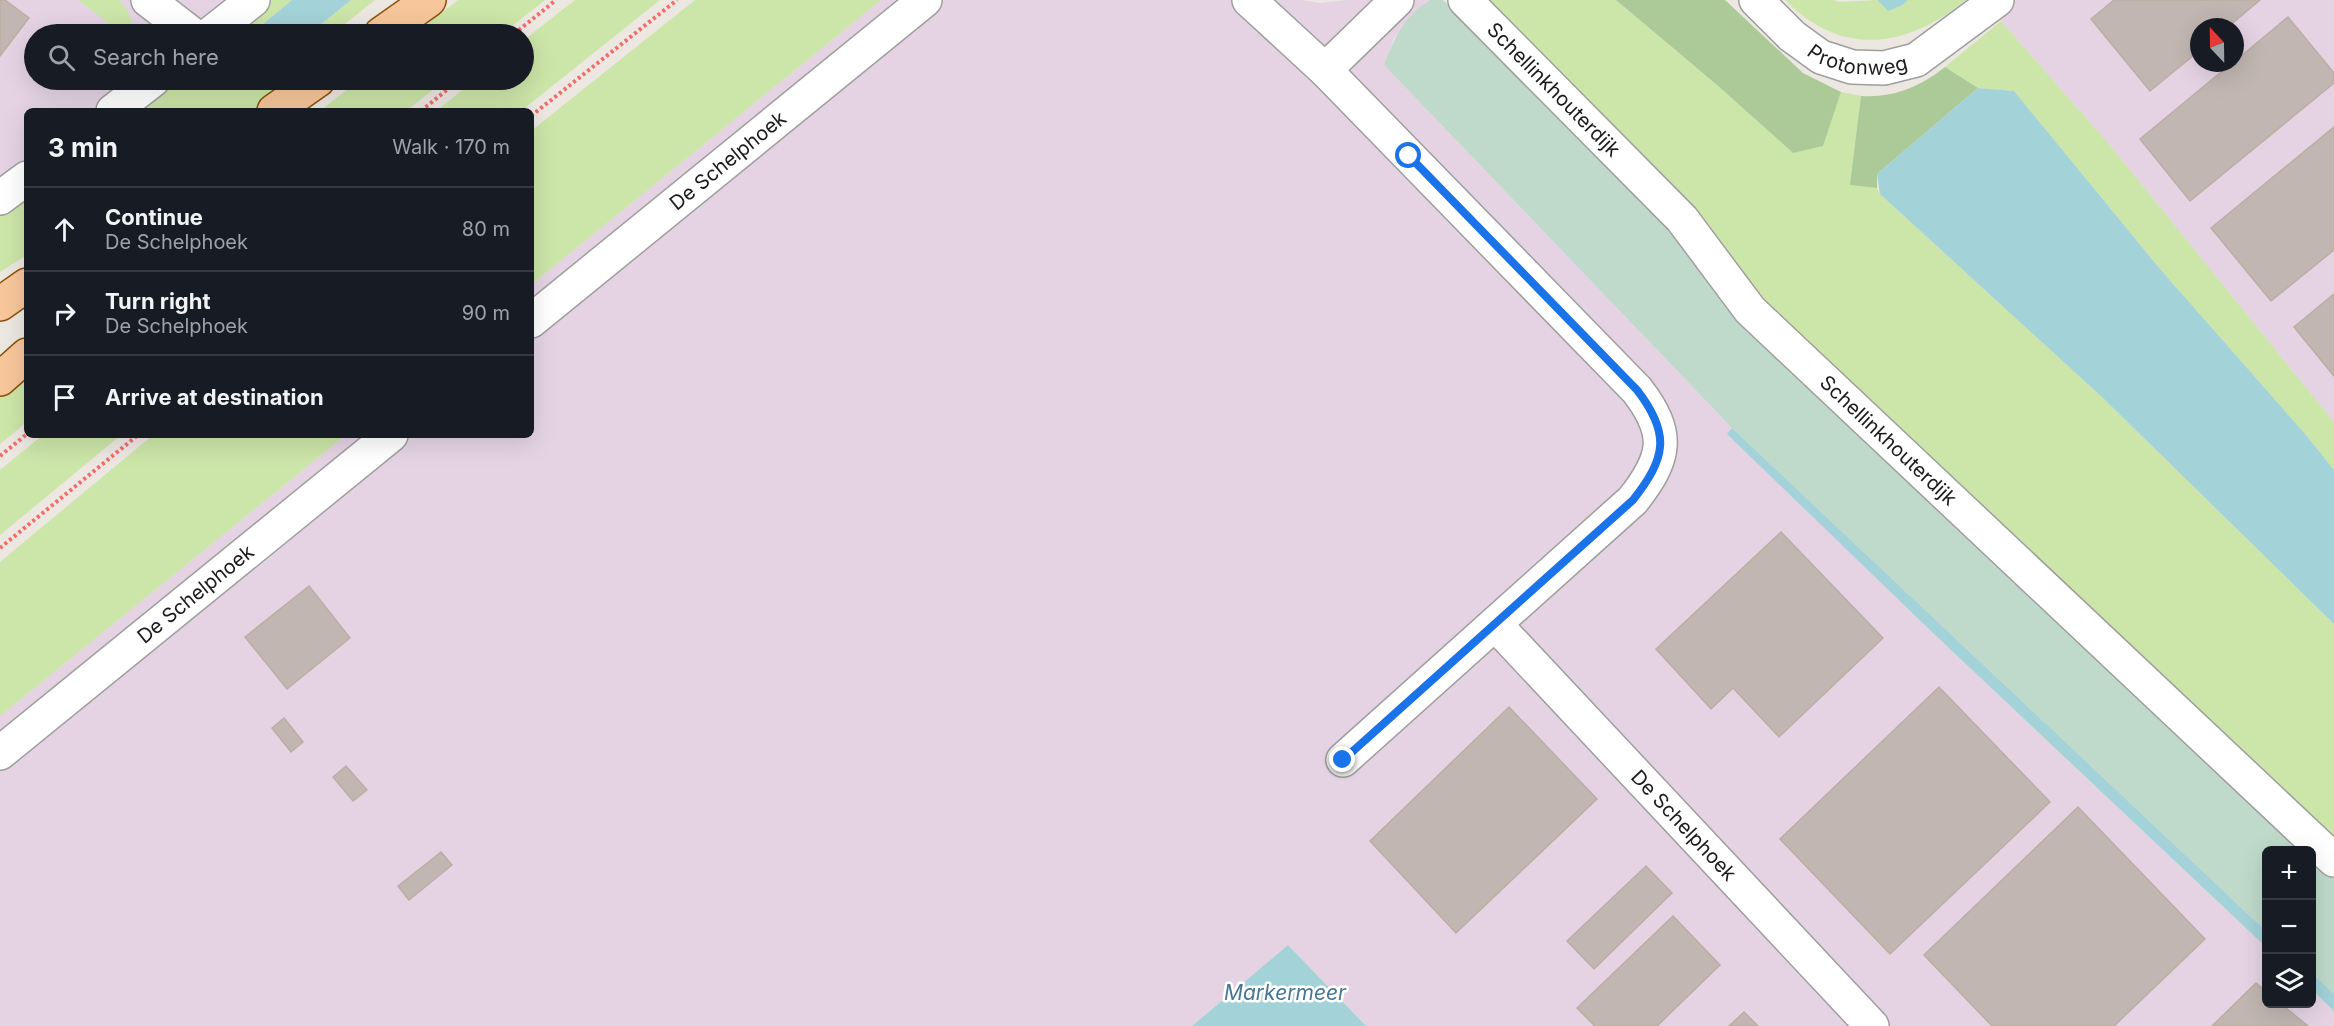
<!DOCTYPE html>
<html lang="en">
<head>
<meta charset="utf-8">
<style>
	body { margin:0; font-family:Inter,sans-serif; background:#20242c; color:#f1f3f6 }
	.controls { position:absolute; right:18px; bottom:18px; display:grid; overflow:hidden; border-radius:9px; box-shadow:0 6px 24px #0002 }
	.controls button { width:54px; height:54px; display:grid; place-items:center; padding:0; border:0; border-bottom:2px solid #363941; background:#171b24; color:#f1f3f6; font:30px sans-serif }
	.compass { position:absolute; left:2190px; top:18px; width:54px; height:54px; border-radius:50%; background:#171b24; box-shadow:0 6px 24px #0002; rotate:338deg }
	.stop { position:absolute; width:18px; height:18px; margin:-14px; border:4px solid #1a73e8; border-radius:50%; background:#fff }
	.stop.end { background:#1a73e8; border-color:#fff; box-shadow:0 2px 6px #0008 }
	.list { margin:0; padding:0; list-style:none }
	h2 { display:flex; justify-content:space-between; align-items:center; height:78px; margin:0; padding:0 24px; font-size:26px }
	h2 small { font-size:20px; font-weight:400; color:#9ea1a6 }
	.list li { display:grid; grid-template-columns:39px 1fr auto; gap:18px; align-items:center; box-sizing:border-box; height:84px; padding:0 24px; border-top:2px solid #363941 }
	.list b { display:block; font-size:22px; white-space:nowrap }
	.list p { margin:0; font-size:20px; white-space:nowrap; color:#9ea1a6 }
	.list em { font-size:20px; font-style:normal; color:#9ea1a6 }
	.icon { flex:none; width:33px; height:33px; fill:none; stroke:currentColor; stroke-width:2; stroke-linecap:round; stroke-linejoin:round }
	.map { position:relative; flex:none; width:2334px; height:1026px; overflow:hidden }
	.search { position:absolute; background:#171b24; box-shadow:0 6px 24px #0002; left:24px; top:24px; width:510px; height:66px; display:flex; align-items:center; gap:15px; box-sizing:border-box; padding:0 21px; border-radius:33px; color:#9ea1a6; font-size:22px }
	.panel { position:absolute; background:#171b24; box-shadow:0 6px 24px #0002; left:24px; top:108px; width:510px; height:330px; border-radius:9px }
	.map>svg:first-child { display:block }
</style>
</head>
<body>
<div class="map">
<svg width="2334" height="1026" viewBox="0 0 2334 1026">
	<rect width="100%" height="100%" fill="#ece7e1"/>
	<g fill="#e5d3e4" fill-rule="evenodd">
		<polygon points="0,0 231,0 189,34 34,34 34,80 135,80 96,111 27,111 27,165 0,186"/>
		<polygon points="881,0 1302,0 1320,3 1347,0 1430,0 1424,4 1394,38 1384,65 1732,428 1728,434 1934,634 2266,947 2266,1004 2312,1004 2312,990 2334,1011 2334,1026 1366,1026 1288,945 1192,1026 0,1026 0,716 346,435 531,435 531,285"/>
		<path d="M2007,0H2334V422L2109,144L2001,21ZM2199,27H2235V63H2199Z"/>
	</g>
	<g fill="#cce5a8">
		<polygon points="78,0 119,0 128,11 136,34 123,34"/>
		<polygon points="270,0 292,0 251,34 227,34"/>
		<polygon points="351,0 375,0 332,34 309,34"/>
		<polygon points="458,0 545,0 502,34 414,34"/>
		<polygon points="575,0 660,0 521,111 436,111 475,80 524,80 524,40"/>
		<polygon points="695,0 881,0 531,285 531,131"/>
		<polygon points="1476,0 1616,0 1717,85 1793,153 1823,146 1841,92 1861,96 1851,185 1877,188 1880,194 2103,398 2334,624 2334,845 1751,293"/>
		<path d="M1785,0H1833L1840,2L1877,0L1888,11L1901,6L1908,0H1966C1907,48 1842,58 1785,0Z"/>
		<polygon points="2001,21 2109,144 2334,422 2334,470 2306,435 2160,269 2014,91 1978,88 1945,67"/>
		<polygon points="170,80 296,80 254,111 130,111"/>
		<polygon points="359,80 445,80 406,111 320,111"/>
		<polygon points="27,193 27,255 0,272 0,213"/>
		<polygon points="27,366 27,422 0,444 0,390"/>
		<polygon points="43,435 121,435 0,535 0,470"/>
		<polygon points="153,435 346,435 0,716 0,562"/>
	</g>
	<g fill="#abca97">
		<polygon points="1616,0 1725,0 1803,73 1841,92 1823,146 1793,153 1717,85"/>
		<path d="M1945,67L1978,88L1877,174V188L1850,185L1861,96C1893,98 1920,87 1945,67Z"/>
	</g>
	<g fill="#bfdaca">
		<path d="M1430,0H1443L1537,90L2304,850H2266V931L1732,428L1384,65C1394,38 1405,15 1430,0Z"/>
		<polygon points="2312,857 2334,878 2334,994 2312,973"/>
	</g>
	<g fill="#a3d2d9">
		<polygon points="292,0 351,0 309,34 251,34"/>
		<polygon points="1877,0 1908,0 1901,6 1888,11"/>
		<polygon points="1978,88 2014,91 2160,269 2306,435 2334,470 2334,624 2103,398 1880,194 1877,174"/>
		<polygon points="1732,428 2266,931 2266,947 1934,634 1727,434"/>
		<polygon points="1288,945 1366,1026 1192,1026"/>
		<polygon points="2312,973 2334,994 2334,1011 2312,990"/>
	</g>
	<g fill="#c1b6b1" stroke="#bdada4" stroke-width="1.5">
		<polygon points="0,0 5,0 29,18 0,56"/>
		<polygon points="2114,0 2260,0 2228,27 2199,27 2199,51 2150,91 2091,19"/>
		<polygon points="2288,17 2334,73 2334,83 2190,201 2140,139 2232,63 2235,63 2235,61"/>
		<polygon points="2334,127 2334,250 2271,301 2211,228"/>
		<polygon points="2334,294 2334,376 2294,327"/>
		<polygon points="1781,532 1883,638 1779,737 1733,688 1711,709 1656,649"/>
		<polygon points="309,586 350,638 287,689 245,637"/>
		<polygon points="1939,687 2050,802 1890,954 1780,839"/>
		<polygon points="1509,707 1597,799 1456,933 1370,841"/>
		<polygon points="284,718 303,742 291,752 272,728"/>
		<polygon points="346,766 367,790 353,801 333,777"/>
		<polygon points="2078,807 2205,939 2114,1026 1992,1026 1924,955"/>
		<polygon points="441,852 452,865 409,900 398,886"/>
		<polygon points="1646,866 1672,893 1594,969 1567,941"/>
		<polygon points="1673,916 1720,965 1657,1026 1595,1026 1577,1008"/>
		<polygon points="2256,983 2266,991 2266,1004 2281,1004 2308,1026 2212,1026"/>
		<polygon points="1744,1012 1758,1026 1729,1026"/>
	</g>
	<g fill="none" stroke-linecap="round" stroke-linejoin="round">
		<defs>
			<g id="minor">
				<polyline points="148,0 192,34"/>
				<polyline points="1249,0 1325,70 1397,0"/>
				<path id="s1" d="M1465,0L1682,219L1750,310L2334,860"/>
				<path id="s2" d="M1756,0L1792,36L1821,57L1852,67L1884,68L1916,60L1997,0"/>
				<polyline points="210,34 253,0"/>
				<path d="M1325,70L1637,390C1671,434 1666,458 1633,500L1343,760"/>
				<polyline points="113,111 153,80"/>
				<polyline points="0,198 27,178"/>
				<path id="s3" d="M531,321L925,0"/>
				<path id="s4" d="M1495,624L1872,1026"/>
				<path id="s5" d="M0,753L391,435"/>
			</g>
			<g id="major">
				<polyline points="381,34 429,0"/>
				<polyline points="274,111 318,80"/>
				<polyline points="0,304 27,285"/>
				<polyline points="0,379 27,355"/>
			</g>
		</defs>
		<use href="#minor" stroke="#9f9f9f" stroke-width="36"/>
		<use href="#major" stroke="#8c5207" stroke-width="36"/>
		<g stroke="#f36c6c" stroke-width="4" stroke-dasharray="3 3" stroke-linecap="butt">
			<polyline points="514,34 556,0"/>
			<polyline points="421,111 459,80"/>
			<polyline points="531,116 677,0"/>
			<polyline points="0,456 27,434"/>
			<polyline points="0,548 138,435"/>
		</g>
		<use href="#minor" stroke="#fff" stroke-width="33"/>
		<use href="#major" stroke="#f7c69b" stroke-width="33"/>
	</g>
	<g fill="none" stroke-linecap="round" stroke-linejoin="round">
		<path stroke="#1a73e8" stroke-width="8" d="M1343,760L1633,500C1666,458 1671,434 1637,390L1409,156"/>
	</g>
	<g text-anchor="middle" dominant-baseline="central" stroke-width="5" stroke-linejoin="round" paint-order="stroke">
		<g font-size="20" fill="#1b1b1b" stroke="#fff">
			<text stroke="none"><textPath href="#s2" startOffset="124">Protonweg</textPath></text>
			<text stroke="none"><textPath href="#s1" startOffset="126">Schellinkhouterdijk</textPath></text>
			<text stroke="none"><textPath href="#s3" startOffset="254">De Schelphoek</textPath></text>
			<text stroke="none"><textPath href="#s1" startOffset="612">Schellinkhouterdijk</textPath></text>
			<text stroke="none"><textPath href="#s5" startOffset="252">De Schelphoek</textPath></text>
			<text stroke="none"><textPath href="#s4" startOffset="276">De Schelphoek</textPath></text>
		</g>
		<g font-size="21" font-style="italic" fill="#477796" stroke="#fff">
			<text x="1285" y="992">Markermeer</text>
		</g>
	</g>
</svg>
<div class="controls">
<button>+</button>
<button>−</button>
<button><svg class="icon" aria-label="layers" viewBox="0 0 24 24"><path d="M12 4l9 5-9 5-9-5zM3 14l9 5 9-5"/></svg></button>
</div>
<svg class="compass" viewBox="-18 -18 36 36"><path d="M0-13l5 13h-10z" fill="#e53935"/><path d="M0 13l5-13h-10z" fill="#9ea1a6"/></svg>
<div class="stop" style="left:1409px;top:156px"></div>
<div class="stop end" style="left:1343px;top:760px"></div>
<div class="search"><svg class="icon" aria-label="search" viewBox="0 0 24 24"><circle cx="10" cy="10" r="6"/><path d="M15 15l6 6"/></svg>Search here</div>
<section class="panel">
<h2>3 min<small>Walk · 170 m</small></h2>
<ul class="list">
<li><svg class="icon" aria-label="ahead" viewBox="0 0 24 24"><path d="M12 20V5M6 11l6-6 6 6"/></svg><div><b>Continue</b><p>De Schelphoek</p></div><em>80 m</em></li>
<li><svg class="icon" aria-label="right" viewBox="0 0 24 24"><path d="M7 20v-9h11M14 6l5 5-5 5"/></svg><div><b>Turn right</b><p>De Schelphoek</p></div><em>90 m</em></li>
<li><svg class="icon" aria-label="arrive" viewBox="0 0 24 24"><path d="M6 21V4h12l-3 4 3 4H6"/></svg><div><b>Arrive at destination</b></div></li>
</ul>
</section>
</div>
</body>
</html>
